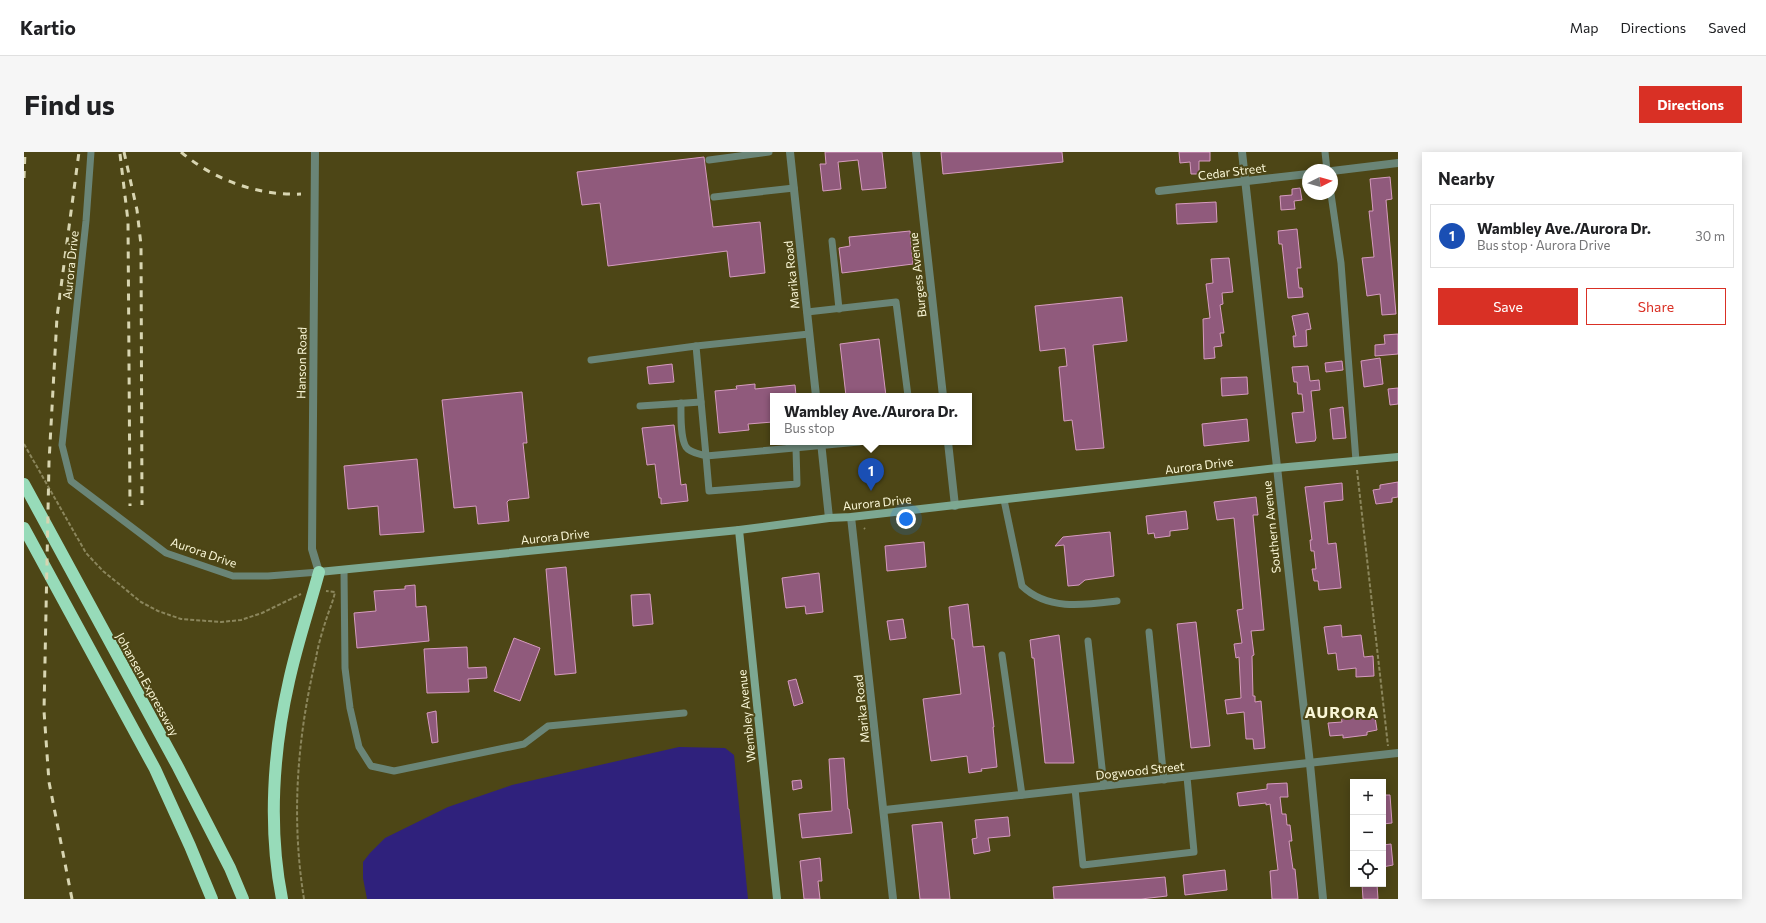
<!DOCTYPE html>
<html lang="en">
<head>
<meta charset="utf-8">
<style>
	body { margin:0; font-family:Commissioner,sans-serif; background:#f6f6f6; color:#202124 }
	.controls { position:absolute; right:12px; bottom:12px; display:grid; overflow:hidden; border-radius:0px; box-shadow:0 2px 10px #0003 }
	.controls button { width:36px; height:36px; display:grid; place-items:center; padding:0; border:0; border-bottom:1px solid #e0e0e0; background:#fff; color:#202124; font:20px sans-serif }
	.compass { position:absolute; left:1278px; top:12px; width:36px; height:36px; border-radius:50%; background:#fff; box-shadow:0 2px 10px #0003; rotate:84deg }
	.you { position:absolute; left:882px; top:367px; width:14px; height:14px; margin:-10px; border:3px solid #fff; border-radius:50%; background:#1a73e8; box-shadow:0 0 0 6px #1a73e833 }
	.badge { display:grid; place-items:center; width:26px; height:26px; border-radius:50%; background:#d93025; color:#fff; font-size:13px; font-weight:700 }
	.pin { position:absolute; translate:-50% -33px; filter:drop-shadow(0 1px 2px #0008) }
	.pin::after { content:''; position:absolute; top:21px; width:14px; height:12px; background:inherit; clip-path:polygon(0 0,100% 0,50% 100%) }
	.popup { position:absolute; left:746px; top:241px; width:202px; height:52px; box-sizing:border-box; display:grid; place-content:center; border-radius:0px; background:#fff; filter:drop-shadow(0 1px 3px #0005); font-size:13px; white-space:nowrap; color:#757577 }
	.popup b { font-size:15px; color:#202124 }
	.popup::after { content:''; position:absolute; left:50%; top:100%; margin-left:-8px; border:8px solid transparent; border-top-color:#fff }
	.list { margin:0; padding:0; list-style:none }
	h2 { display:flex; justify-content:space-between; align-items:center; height:52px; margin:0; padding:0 16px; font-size:17px }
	h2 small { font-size:13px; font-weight:400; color:#757577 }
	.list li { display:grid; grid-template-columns:26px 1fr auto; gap:12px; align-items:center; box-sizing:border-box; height:64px; margin:0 8px 8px; padding:0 8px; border:1px solid #e0e0e0; border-radius:0px }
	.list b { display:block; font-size:15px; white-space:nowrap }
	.list p { margin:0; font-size:13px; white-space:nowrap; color:#757577 }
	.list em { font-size:13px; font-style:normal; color:#757577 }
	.actions { display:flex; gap:8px; padding:12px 16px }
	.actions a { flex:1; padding:9px 0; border:1px solid #d93025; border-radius:0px; text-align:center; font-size:14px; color:#d93025 }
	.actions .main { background:#d93025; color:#fff }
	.icon { flex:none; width:22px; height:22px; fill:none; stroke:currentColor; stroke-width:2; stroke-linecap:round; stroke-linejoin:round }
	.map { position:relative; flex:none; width:1374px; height:747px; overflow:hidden; border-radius:0px }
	header { display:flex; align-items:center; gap:24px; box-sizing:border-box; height:56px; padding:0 20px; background:#fff; border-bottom:1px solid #e0e0e0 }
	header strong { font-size:19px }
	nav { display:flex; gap:22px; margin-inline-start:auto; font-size:14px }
	.intro { display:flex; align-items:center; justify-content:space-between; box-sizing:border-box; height:96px; padding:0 24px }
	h1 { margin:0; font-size:28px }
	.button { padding:10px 18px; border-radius:0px; background:#d93025; color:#fff; font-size:14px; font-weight:700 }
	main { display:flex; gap:24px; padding:0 24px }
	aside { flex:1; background:#fff; border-radius:0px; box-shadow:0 2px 10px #0003 }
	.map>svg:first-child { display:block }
</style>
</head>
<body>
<header>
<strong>Kartio</strong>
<nav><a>Map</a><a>Directions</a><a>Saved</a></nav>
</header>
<div class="intro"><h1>Find us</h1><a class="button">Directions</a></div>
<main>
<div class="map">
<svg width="1374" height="747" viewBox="0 0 1374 747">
	<rect width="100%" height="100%" fill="#4d4616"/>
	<polygon fill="#2f217c" points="655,595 701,596 710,603 724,747 343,747 339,726 339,710 346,701 361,686 424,655 488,633"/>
	<g fill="#905a7c" stroke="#d69bbf">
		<polygon points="801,0 858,0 862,36 838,38 834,8 814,10 817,37 799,39 796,12 802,12"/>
		<polygon points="917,0 1038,0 1039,10 919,22"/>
		<polygon points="1155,0 1186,0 1186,9 1175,9 1175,22 1167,22 1166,10 1156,11"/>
		<polygon points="680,5 689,75 736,70 741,121 706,125 703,99 584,114 576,51 558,53 553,20"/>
		<polygon points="1366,25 1368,47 1362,48 1372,162 1358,163 1356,142 1343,144 1338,106 1350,105 1345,59 1349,59 1346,27"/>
		<polygon points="1276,36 1278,48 1270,49 1271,57 1257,58 1256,44 1268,43 1268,37"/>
		<polygon points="1192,50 1193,70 1153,72 1152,52"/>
		<polygon points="1273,77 1277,116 1273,116 1275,136 1278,136 1279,145 1264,146 1258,92 1255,92 1254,79"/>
		<polygon points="886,79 889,112 818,121 815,96 826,94 825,85"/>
		<polygon points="1205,106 1209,140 1198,141 1199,152 1196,153 1200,181 1196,181 1198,194 1190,195 1191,206 1180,207 1179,167 1186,166 1182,132 1189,131 1187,107"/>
		<polygon points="1098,145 1103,189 1069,193 1080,296 1052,298 1048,268 1040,269 1035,215 1043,214 1041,196 1016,199 1011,154"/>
		<polygon points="1284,161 1287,177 1282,178 1283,194 1270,195 1269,184 1272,184 1268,164"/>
		<polygon points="1374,182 1374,202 1351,204 1351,193 1361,192 1360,183"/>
		<polygon points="855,187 862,244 822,244 816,192"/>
		<polygon points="1356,206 1359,232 1340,235 1337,209"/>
		<polygon points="1318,209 1319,218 1302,220 1301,211"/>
		<polygon points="648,212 650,230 625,232 623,215"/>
		<polygon points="1284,214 1286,229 1295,228 1296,238 1287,239 1292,286 1291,289 1272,291 1268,261 1280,260 1278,242 1274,242 1273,230 1270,230 1268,215"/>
		<polygon points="1223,225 1224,242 1198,244 1197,226"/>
		<polygon points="731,232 731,237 771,233 772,244 749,244 749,270 724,272 725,278 695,281 691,239 713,237 712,234"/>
		<polygon points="1374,236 1374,252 1366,253 1364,237"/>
		<polygon points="498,240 503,291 499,291 505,346 485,348 483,350 485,369 454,372 452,354 430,356 418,248"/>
		<polygon points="1319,255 1322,286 1309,287 1306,257"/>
		<polygon points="1223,267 1225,289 1180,294 1178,272"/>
		<polygon points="650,273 657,333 662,332 664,349 637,352 637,346 635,346 631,312 623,313 618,276"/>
		<polygon points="393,307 400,380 356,383 354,354 324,357 320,314"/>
		<polygon points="1374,330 1374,345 1368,346 1368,350 1352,352 1349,338 1356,337 1356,333"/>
		<polygon points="1318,331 1319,348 1300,350 1304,392 1312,391 1317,436 1295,438 1294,429 1290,429 1288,417 1292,417 1290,399 1287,399 1286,388 1288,388 1281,335"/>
		<polygon points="1232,345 1234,363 1229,363 1240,478 1227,479 1230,503 1228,504 1229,544 1231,544 1231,550 1237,549 1241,596 1230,597 1229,587 1222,587 1220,560 1203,562 1201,548 1217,546 1215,505 1212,506 1210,492 1218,491 1213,458 1219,457 1210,366 1193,368 1190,350"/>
		<polygon points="1162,359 1164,377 1146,379 1146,384 1131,386 1130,381 1124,382 1122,364"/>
		<polygon points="1086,380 1090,424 1061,428 1055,433 1044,434 1040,393 1031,394 1039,385"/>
		<polygon points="900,390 902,415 863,419 861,394"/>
		<polygon points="542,415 552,521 531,523 522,417"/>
		<polygon points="795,421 799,460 782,462 781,454 762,456 758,426"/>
		<polygon points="391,433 392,455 402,454 405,489 333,496 330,461 352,459 350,439 381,437 381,434"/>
		<polygon points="626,442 629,472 609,474 607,443"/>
		<polygon points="944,452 949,495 960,494 970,575 969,575 973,615 957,617 958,619 945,621 943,604 907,609 899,547 937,542 930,487 928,487 925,455"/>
		<polygon points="879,467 882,486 866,488 863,469"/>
		<polygon points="1172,470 1186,594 1167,596 1153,472"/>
		<polygon points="1317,473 1318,485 1337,483 1340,505 1349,504 1350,524 1332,525 1332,516 1314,518 1312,501 1304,502 1300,475"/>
		<polygon points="1035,483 1050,611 1021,611 1010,506 1008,506 1006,488"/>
		<polygon points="490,486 516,496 496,549 470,539"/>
		<polygon points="443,495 444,516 462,515 463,526 444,527 445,540 403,541 400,497"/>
		<polygon points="772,527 779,551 770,554 764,529"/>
		<polygon points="412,559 414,590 408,591 403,561"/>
		<polygon points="1341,562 1341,567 1351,565 1353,578 1343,580 1343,583 1319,586 1319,583 1306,584 1304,571 1318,570 1317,565"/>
		<polygon points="820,606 824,657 825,657 828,681 778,686 775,662 808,659 805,607"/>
		<polygon points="777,628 778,636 769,638 768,629"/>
		<polygon points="1263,631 1264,645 1256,645 1258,662 1262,662 1263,673 1266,673 1268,689 1265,689 1269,717 1271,717 1274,747 1248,747 1246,719 1254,718 1246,652 1242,653 1242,651 1215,654 1213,641 1243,637 1243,632"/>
		<polygon points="1359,643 1366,643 1368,671 1359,672"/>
		<polygon points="984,665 986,684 964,686 966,699 950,702 948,687 953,686 951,668"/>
		<polygon points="918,670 926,747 896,747 888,673"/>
		<polygon points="1367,692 1369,713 1359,715 1359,693"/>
		<polygon points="796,706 798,729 794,729 796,747 780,747 776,709"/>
		<polygon points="1201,718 1203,738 1161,743 1159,723"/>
		<polygon points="1141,725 1143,744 1117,747 1030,747 1029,735"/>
		<polygon points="1338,732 1353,732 1354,747 1339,747"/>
	</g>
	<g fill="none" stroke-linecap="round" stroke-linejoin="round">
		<g stroke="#8b865c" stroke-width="2" stroke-dasharray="4 2" stroke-linecap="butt">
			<polyline points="0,292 62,401 79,419 117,450 134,459 157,467 197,470 217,468 238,461 277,442"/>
			<polyline points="1333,318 1364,594"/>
			<polyline points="840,376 841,377"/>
			<path d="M280,747C267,666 273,586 292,506C294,494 298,480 302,468C305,458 309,450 311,440L302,439"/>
		</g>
		<g stroke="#6a8577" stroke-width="7">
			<polyline points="67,0 62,69 38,293 47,329 142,401 209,424 244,424 295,420"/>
			<polyline points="1301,0 1303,18"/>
			<polyline points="685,8 745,0"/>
			<polyline points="1307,42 1317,111 1332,309"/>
			<polyline points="690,45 770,36"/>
			<polyline points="808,89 815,157"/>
			<polyline points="783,160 872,150 884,244"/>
			<polyline points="672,194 785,182"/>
			<polyline points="567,208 672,194 682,304 835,290"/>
			<path d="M657,251C657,263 656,285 662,295C666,301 676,302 682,304L685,339L773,332L772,296"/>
			<polyline points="616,254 677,250"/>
			<path d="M980,348L998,434C1024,459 1061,453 1093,449"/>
			<polyline points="320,418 321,516 326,556 335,595 347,614 370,619 500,592 524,574 660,561"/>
			<polyline points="1125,480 1140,628"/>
			<polyline points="1064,489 1080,634"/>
			<polyline points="978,503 998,643"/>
			<polyline points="1051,637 1059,713 1170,700 1163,625"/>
		</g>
		<g stroke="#6a8577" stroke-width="8">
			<polyline points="291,0 288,397 295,420"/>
			<polyline points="766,0 792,244"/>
			<polyline points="892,0 919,244"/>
			<polyline points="1218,0 1286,612 1299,747"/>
			<polyline points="1308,19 1374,11"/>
			<polyline points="1135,39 1284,22"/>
			<polyline points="797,290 805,366"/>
			<polyline points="924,290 931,354"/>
			<polyline points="827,365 869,747"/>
			<polyline points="861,658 1374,601"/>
		</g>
		<g stroke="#7da892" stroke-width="8">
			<polyline points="715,378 753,747"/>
			<polyline points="295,420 715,378 805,366 827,365 1253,316 1374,305"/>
		</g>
		<g stroke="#97dbb9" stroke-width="12">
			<polyline points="0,332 154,615 206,716 219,747"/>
			<polyline points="0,376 131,617 166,694 188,747"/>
			<path d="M258,747C244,676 249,599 265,529C273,492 285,457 295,420"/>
		</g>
		<g stroke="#d8d5b1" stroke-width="3" stroke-dasharray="7 7" stroke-linecap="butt">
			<polyline points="100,0 113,58 117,93 118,353"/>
			<path d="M157,0C190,28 234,44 277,42"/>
			<polyline points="96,2 104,69 106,354"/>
			<polyline points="0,26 1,0"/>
			<polyline points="48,747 25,630 20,559 25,310 33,165 55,0"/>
		</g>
	</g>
	<g text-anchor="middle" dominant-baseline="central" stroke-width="4" stroke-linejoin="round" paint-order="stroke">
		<g font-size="12" fill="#faf7d7" stroke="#4d4616">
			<text transform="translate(1208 19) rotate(-7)">Cedar Street</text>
			<text transform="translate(46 113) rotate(-84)">Aurora Drive</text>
			<text transform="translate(767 123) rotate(-96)">Marika Road</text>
			<text transform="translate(893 123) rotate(-96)">Burgess Avenue</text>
			<text transform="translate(277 211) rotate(-89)">Hanson Road</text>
			<text transform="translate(1175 313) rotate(-7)">Aurora Drive</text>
			<text transform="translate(853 350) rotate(-6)">Aurora Drive</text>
			<text transform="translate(1247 375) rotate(-96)">Southern Avenue</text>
			<text transform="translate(531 384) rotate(-6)">Aurora Drive</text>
			<text transform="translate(180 400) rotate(19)">Aurora Drive</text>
			<text transform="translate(124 532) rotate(61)">Johansen Expressway</text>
			<text transform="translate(837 557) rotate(-96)">Marika Road</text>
			<text transform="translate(722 564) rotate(-96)">Wembley Avenue</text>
			<text transform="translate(1116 618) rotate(-6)">Dogwood Street</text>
		</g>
		<g font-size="16" font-weight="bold" letter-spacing="1" fill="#faf7d7" stroke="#4d4616">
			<text x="1318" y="559">AURORA</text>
		</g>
	</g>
</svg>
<div class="controls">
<button>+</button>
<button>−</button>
<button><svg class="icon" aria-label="locate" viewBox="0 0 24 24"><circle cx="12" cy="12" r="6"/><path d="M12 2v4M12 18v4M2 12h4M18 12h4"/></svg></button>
</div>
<svg class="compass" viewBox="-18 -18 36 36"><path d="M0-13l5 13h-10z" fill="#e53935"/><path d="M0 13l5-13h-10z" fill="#757577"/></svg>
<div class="you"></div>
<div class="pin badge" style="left:847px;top:339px;background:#1a4fb4">1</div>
<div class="popup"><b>Wambley Ave./Aurora Dr.</b>Bus stop</div>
</div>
<aside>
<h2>Nearby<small></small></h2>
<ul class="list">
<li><span class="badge" style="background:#1a4fb4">1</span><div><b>Wambley Ave./Aurora Dr.</b><p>Bus stop · Aurora Drive</p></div><em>30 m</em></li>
</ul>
<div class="actions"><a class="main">Save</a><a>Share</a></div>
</aside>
</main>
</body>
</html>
